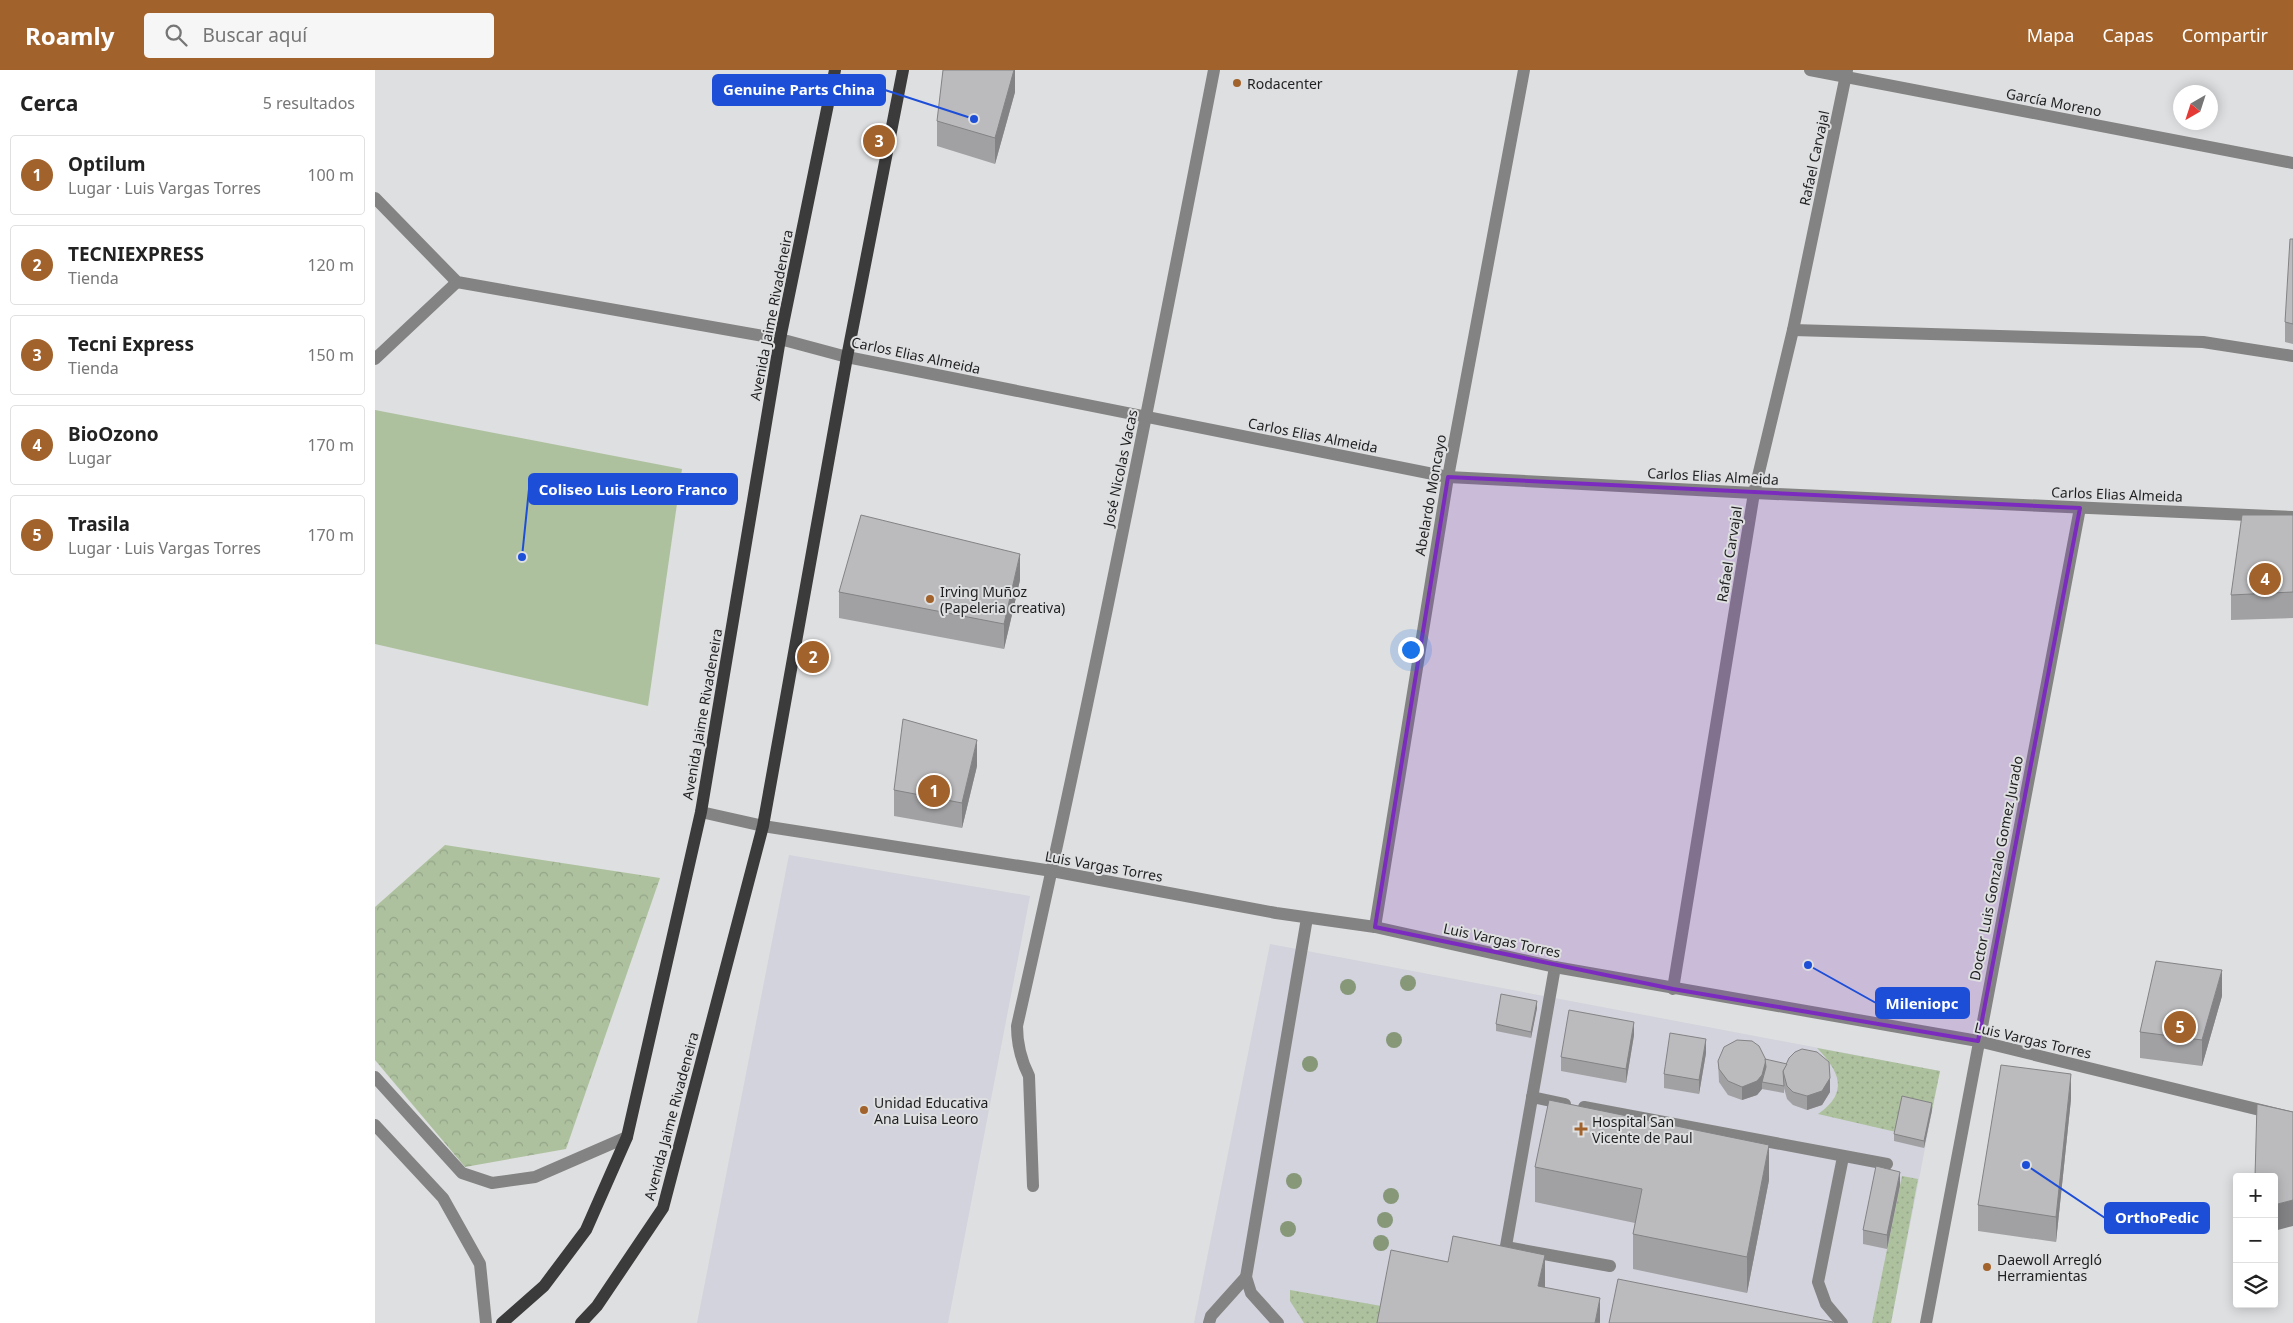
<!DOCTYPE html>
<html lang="es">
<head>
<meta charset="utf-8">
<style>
	body { margin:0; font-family:"Noto Sans",sans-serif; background:#f6f6f6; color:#222 }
	.controls { position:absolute; right:15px; bottom:15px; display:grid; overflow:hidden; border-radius:5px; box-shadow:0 2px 12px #0003 }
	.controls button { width:45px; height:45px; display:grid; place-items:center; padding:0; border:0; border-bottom:1px solid #e0e0e0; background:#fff; color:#222; font:25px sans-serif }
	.compass { position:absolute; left:1798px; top:15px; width:45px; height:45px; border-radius:50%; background:#fff; box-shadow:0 2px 12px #0003; rotate:219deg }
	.you { position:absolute; left:1035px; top:579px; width:18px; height:18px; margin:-12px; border:4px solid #fff; border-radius:50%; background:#1a73e8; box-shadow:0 0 0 8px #1a73e833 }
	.badge { display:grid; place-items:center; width:32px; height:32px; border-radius:50%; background:#a2622b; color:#fff; font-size:16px; font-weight:700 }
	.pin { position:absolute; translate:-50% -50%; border:2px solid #fff; box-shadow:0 1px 5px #0006 }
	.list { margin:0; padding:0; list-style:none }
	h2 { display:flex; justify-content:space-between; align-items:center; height:65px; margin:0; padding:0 20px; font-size:21px }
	h2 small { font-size:16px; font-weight:400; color:#767676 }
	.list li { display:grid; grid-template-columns:32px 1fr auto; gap:15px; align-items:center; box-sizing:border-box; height:80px; margin:0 10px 10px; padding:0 10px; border:1px solid #e0e0e0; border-radius:5px }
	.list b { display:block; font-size:19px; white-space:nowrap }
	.list p { margin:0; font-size:16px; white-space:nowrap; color:#767676 }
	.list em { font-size:16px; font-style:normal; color:#767676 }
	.icon { flex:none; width:28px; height:28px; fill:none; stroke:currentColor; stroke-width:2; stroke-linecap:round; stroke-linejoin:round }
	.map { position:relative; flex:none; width:1918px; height:1253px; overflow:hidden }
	header { display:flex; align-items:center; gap:30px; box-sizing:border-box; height:70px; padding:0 25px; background:#a2622b; color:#fff }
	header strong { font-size:24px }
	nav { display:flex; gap:28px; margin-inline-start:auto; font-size:18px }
	.search { width:350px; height:45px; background:#f6f6f6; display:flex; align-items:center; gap:12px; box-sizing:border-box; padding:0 18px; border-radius:5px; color:#767676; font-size:19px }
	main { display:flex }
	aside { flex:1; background:#fff }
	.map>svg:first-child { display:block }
</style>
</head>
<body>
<header>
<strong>Roamly</strong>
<div class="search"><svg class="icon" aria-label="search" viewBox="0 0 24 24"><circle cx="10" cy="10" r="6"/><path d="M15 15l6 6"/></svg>Buscar aquí</div>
<nav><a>Mapa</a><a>Capas</a><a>Compartir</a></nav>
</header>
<main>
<aside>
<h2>Cerca<small>5 resultados</small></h2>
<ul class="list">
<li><span class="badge">1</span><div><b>Optilum</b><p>Lugar · Luis Vargas Torres</p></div><em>100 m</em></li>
<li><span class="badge">2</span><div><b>TECNIEXPRESS</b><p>Tienda</p></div><em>120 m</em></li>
<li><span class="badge">3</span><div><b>Tecni Express</b><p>Tienda</p></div><em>150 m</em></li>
<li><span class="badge">4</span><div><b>BioOzono</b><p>Lugar</p></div><em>170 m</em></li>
<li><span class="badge">5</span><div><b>Trasila</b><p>Lugar · Luis Vargas Torres</p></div><em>170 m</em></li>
</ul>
</aside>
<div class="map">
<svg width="1918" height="1253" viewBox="0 0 1918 1253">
	<defs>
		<pattern id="grass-dots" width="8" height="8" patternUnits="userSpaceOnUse" patternTransform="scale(1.25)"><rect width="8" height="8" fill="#adc19e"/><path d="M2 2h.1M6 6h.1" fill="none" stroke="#94a588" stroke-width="1.8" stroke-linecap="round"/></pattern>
		<pattern id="forest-crowns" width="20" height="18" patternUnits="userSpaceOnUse" patternTransform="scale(1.25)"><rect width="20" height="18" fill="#adc19e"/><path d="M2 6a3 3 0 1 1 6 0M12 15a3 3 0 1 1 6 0" fill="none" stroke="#94a588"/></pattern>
	</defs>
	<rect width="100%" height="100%" fill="#dedfe0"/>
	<g fill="#d2d3dc">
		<polygon points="414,785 655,826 573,1253 322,1253"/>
		<polygon points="895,874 1565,1001 1516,1253 819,1253"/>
	</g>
	<g fill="url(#grass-dots)">
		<path d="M1442,978L1565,1001L1557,1040L1521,1062L1443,1044C1475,1022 1464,1001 1442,978Z"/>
		<polygon points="1527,1106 1543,1109 1516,1253 1497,1253"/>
		<polygon points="915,1220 1012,1237 1008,1253 929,1253 915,1231"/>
	</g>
	<polygon fill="url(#forest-crowns)" points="70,775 285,808 191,1079 90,1097 0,990 0,837"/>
	<polygon fill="#adc19e" points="0,340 307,399 273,636 0,574"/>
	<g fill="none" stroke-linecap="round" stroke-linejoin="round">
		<g stroke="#848383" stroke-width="12">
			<polyline points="1435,0 1918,93"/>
			<polyline points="0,128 82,212 405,269 472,287 1073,407 1379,423 1918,447"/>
			<polyline points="1418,260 1828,272 1918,286"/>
			<polyline points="0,289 82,212"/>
			<polyline points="326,742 388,756 677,801 901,843 1000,857 1180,897 1603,971 1918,1048"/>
			<polyline points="1000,857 1073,407 1149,0"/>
			<polyline points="1298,919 1379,423 1418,260 1472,0"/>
			<polyline points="0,1007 87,1103 117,1113 160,1107 252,1067"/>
			<polyline points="1157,1027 1190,1034"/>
			<polyline points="1209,1037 1512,1094"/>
			<polyline points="0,1055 68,1128 105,1194 111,1253"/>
			<path d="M658,1116L654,1006C646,990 642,975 642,956C714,639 777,319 839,0"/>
			<polyline points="1131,1177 1235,1196"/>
			<polyline points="1128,1193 1180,897"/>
			<polyline points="834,1253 836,1246 871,1207"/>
			<polyline points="903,1253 876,1223 871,1207 932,848"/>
			<polyline points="1467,1253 1451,1234 1443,1212 1468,1087"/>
			<polyline points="1551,1253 1705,438"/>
		</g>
		<g stroke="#3c3b3b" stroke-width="12">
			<polyline points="127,1253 169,1216 211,1160 252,1067 326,742 405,269 460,0"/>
			<polyline points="206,1253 222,1236 288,1138 388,756 472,287 528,0"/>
		</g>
	</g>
	<g fill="#879879">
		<circle cx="1033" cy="913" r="8"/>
		<circle cx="973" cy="917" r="8"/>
		<circle cx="1019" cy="970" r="8"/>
		<circle cx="935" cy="994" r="8"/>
		<circle cx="919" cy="1111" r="8"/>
		<circle cx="1016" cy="1126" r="8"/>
		<circle cx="1010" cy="1150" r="8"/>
		<circle cx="913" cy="1159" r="8"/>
		<circle cx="1006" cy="1173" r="8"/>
	</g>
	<g fill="#a1a0a2">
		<polygon points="640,0 640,22 620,94 562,76 562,51"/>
		<polygon points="1918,169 1918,274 1910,272 1910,252"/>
		<polygon points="1918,445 1918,548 1856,550 1856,525"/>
		<polygon points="645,510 629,579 464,548 464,522"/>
		<polygon points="602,696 587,758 519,746 519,720"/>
		<polygon points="1847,926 1827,996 1765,988 1765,962"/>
		<polygon points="1162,938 1156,968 1121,961 1121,954"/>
		<polygon points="1259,965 1251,1013 1186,1001 1186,987"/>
		<polygon points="1331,983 1324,1024 1289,1018 1289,1004"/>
		<polygon points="1390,989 1455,1022 1447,1035 1432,1040 1418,1035 1412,1029 1409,1018 1409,1023 1387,1019 1382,1025 1367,1030 1353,1025 1344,1012 1343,991"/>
		<polygon points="1696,1029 1681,1172 1603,1161 1603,1135"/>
		<polygon points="1557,1040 1549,1078 1519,1071 1519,1064"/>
		<polygon points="1160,1097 1394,1110 1372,1223 1258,1199 1258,1164 1260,1153 1160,1132"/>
		<polygon points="1525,1115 1512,1179 1488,1174 1488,1160"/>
	</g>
	<g fill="#838284">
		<polygon points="639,0 640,0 640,22 620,94 620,68"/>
		<polygon points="645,484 645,510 629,579 629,554"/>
		<polygon points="602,670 602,696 587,758 587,733"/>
		<polygon points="1847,900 1847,926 1827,996 1827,970"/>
		<polygon points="1162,931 1162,938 1156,968 1156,962"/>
		<polygon points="1259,952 1259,965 1251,1013 1251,999"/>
		<polygon points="1331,969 1331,983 1324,1024 1324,1010"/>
		<polygon points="1391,990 1391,1004 1387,1012 1387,1019 1382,1025 1367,1030 1367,1017"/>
		<polygon points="1696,1004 1696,1029 1681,1172 1681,1147"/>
		<polygon points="1455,1008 1455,1022 1447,1035 1432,1040 1432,1026"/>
		<polygon points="1557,1033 1557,1040 1549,1078 1549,1071"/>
		<polygon points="1394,1075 1394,1110 1372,1223 1372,1187"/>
		<polygon points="1525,1102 1525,1115 1512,1179 1512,1165"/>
		<polygon points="1918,1130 1918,1156 1899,1161 1899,1135"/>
		<polygon points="1170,1185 1170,1220 1163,1216"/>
		<polygon points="1225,1228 1225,1253 1220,1253"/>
	</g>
	<g fill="#bbbabc" stroke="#838284">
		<polygon points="568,0 639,0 620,68 562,51"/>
		<polygon points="1915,169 1918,169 1918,254 1910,252"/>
		<polygon points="486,445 645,484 629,554 464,522"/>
		<polygon points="1867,445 1918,445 1918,522 1856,525"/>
		<polygon points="528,649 602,670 587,733 519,720"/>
		<polygon points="1781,891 1847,900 1827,970 1765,962"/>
		<polygon points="1126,924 1162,931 1156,962 1121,954"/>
		<polygon points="1194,940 1259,952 1251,999 1186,987"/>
		<polygon points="1295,963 1331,969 1324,1010 1289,1004"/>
		<polygon points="1362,970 1377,971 1384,976 1391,990 1387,1005 1382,1011 1367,1017 1353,1011 1344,999 1343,991 1349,977"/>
		<polygon points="1427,979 1442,982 1454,992 1455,1008 1447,1021 1432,1026 1418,1022 1412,1016 1408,1001 1414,988 1420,982"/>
		<polygon points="1390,989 1412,994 1408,1001 1409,1016 1387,1012 1391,997"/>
		<polygon points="1626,995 1696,1004 1681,1147 1603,1135"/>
		<polygon points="1527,1026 1557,1033 1549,1071 1519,1064"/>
		<polygon points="1174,1030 1394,1075 1372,1187 1258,1164 1267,1119 1160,1097"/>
		<polygon points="1882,1034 1918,1042 1918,1130 1899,1135 1899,1107 1880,1107"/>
		<polygon points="1501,1096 1525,1102 1512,1165 1488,1160"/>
		<polygon points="1078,1166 1170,1185 1163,1216 1225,1228 1220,1253 1002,1253 1016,1180 1073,1192"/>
		<polygon points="1243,1209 1458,1252 1458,1253 1234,1253"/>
	</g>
	<path fill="#7b2cbf" fill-opacity="0.2" stroke="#7b2cbf" stroke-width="4" stroke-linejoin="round" d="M1073,407L1705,438L1603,971L1298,919L1000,857Z"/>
	<g fill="#a2622b" stroke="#dedfe0" stroke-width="2">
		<circle cx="862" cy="13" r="5"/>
		<circle cx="555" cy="529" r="5"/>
		<circle cx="489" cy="1040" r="5"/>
		<path d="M1203.5 1051.5h5v5h5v5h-5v5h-5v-5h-5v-5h5z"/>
		<circle cx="1612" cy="1197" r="5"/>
	</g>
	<g text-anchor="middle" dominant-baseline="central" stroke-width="4" stroke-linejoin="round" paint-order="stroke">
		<g font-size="14" fill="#1f1f20" stroke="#dedfe0" text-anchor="start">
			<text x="872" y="13">Rodacenter</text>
			<text x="565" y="521">Irving Muñoz<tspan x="565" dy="16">(Papeleria creativa)</tspan></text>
			<text x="499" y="1032">Unidad Educativa<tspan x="499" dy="16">Ana Luisa Leoro</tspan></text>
			<text x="1217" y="1051">Hospital San<tspan x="1217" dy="16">Vicente de Paul</tspan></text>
			<text x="1622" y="1189">Daewoll Arregló<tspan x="1622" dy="16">Herramientas</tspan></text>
		</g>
		<g font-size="14" fill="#1f1f20" stroke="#dedfe0">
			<text transform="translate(1679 32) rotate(11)">García Moreno</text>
			<text transform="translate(1439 88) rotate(-78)">Rafael Carvajal</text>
			<text transform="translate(396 245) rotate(-79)">Avenida Jaime Rivadeneira</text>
			<text transform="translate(541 285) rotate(12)">Carlos Elias Almeida</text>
			<text transform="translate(938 365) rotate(11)">Carlos Elias Almeida</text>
			<text transform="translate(745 398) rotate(-78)">José Nicolas Vacas</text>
			<text transform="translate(1338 406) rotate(3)">Carlos Elias Almeida</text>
			<text transform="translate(1742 424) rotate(2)">Carlos Elias Almeida</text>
			<text transform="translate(1055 425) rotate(-80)">Abelardo Moncayo</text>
			<text transform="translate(1354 484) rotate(-81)">Rafael Carvajal</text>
			<text transform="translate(327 644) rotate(-80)">Avenida Jaime Rivadeneira</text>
			<text transform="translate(729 796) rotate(10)">Luis Vargas Torres</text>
			<text transform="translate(1621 798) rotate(-79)">Doctor Luis Gonzalo Gomez Jurado</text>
			<text transform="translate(1127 870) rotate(12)">Luis Vargas Torres</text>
			<text transform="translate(1658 970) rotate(13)">Luis Vargas Torres</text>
			<text transform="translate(296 1046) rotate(-75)">Avenida Jaime Rivadeneira</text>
		</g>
	</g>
	<path fill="none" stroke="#1d4ed8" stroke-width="2" d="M599 49L510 20M147 487L154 419M1433 895L1501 933M1651 1095L1730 1148"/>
	<g fill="#1d4ed8" stroke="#dedfe0" stroke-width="2">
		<circle cx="599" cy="49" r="5"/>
		<circle cx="147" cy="487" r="5"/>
		<circle cx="1433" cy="895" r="5"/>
		<circle cx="1651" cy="1095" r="5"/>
	</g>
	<g fill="#1d4ed8" stroke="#1d4ed8" stroke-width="2">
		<rect x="338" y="5" width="172" height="30" rx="5"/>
		<rect x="154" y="404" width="208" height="30" rx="5"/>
		<rect x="1501" y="918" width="93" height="30" rx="5"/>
		<rect x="1730" y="1133" width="104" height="30" rx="5"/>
	</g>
	<g font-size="15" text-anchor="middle" font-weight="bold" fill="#fff">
		<text x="424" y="25">Genuine Parts China</text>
		<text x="258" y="425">Coliseo Luis Leoro Franco</text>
		<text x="1547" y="939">Mileniopc</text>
		<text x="1782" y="1153">OrthoPedic</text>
	</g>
</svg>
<div class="controls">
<button>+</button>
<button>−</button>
<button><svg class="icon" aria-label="layers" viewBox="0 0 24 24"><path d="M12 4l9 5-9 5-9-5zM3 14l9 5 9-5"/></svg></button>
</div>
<svg class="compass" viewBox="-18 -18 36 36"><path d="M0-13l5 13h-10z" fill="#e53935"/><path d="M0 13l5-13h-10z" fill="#767676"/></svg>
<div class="you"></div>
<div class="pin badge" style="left:559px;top:721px">1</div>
<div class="pin badge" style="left:438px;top:587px">2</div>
<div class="pin badge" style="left:504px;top:71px">3</div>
<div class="pin badge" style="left:1890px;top:509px">4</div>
<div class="pin badge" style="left:1805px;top:957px">5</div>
</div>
</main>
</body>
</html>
